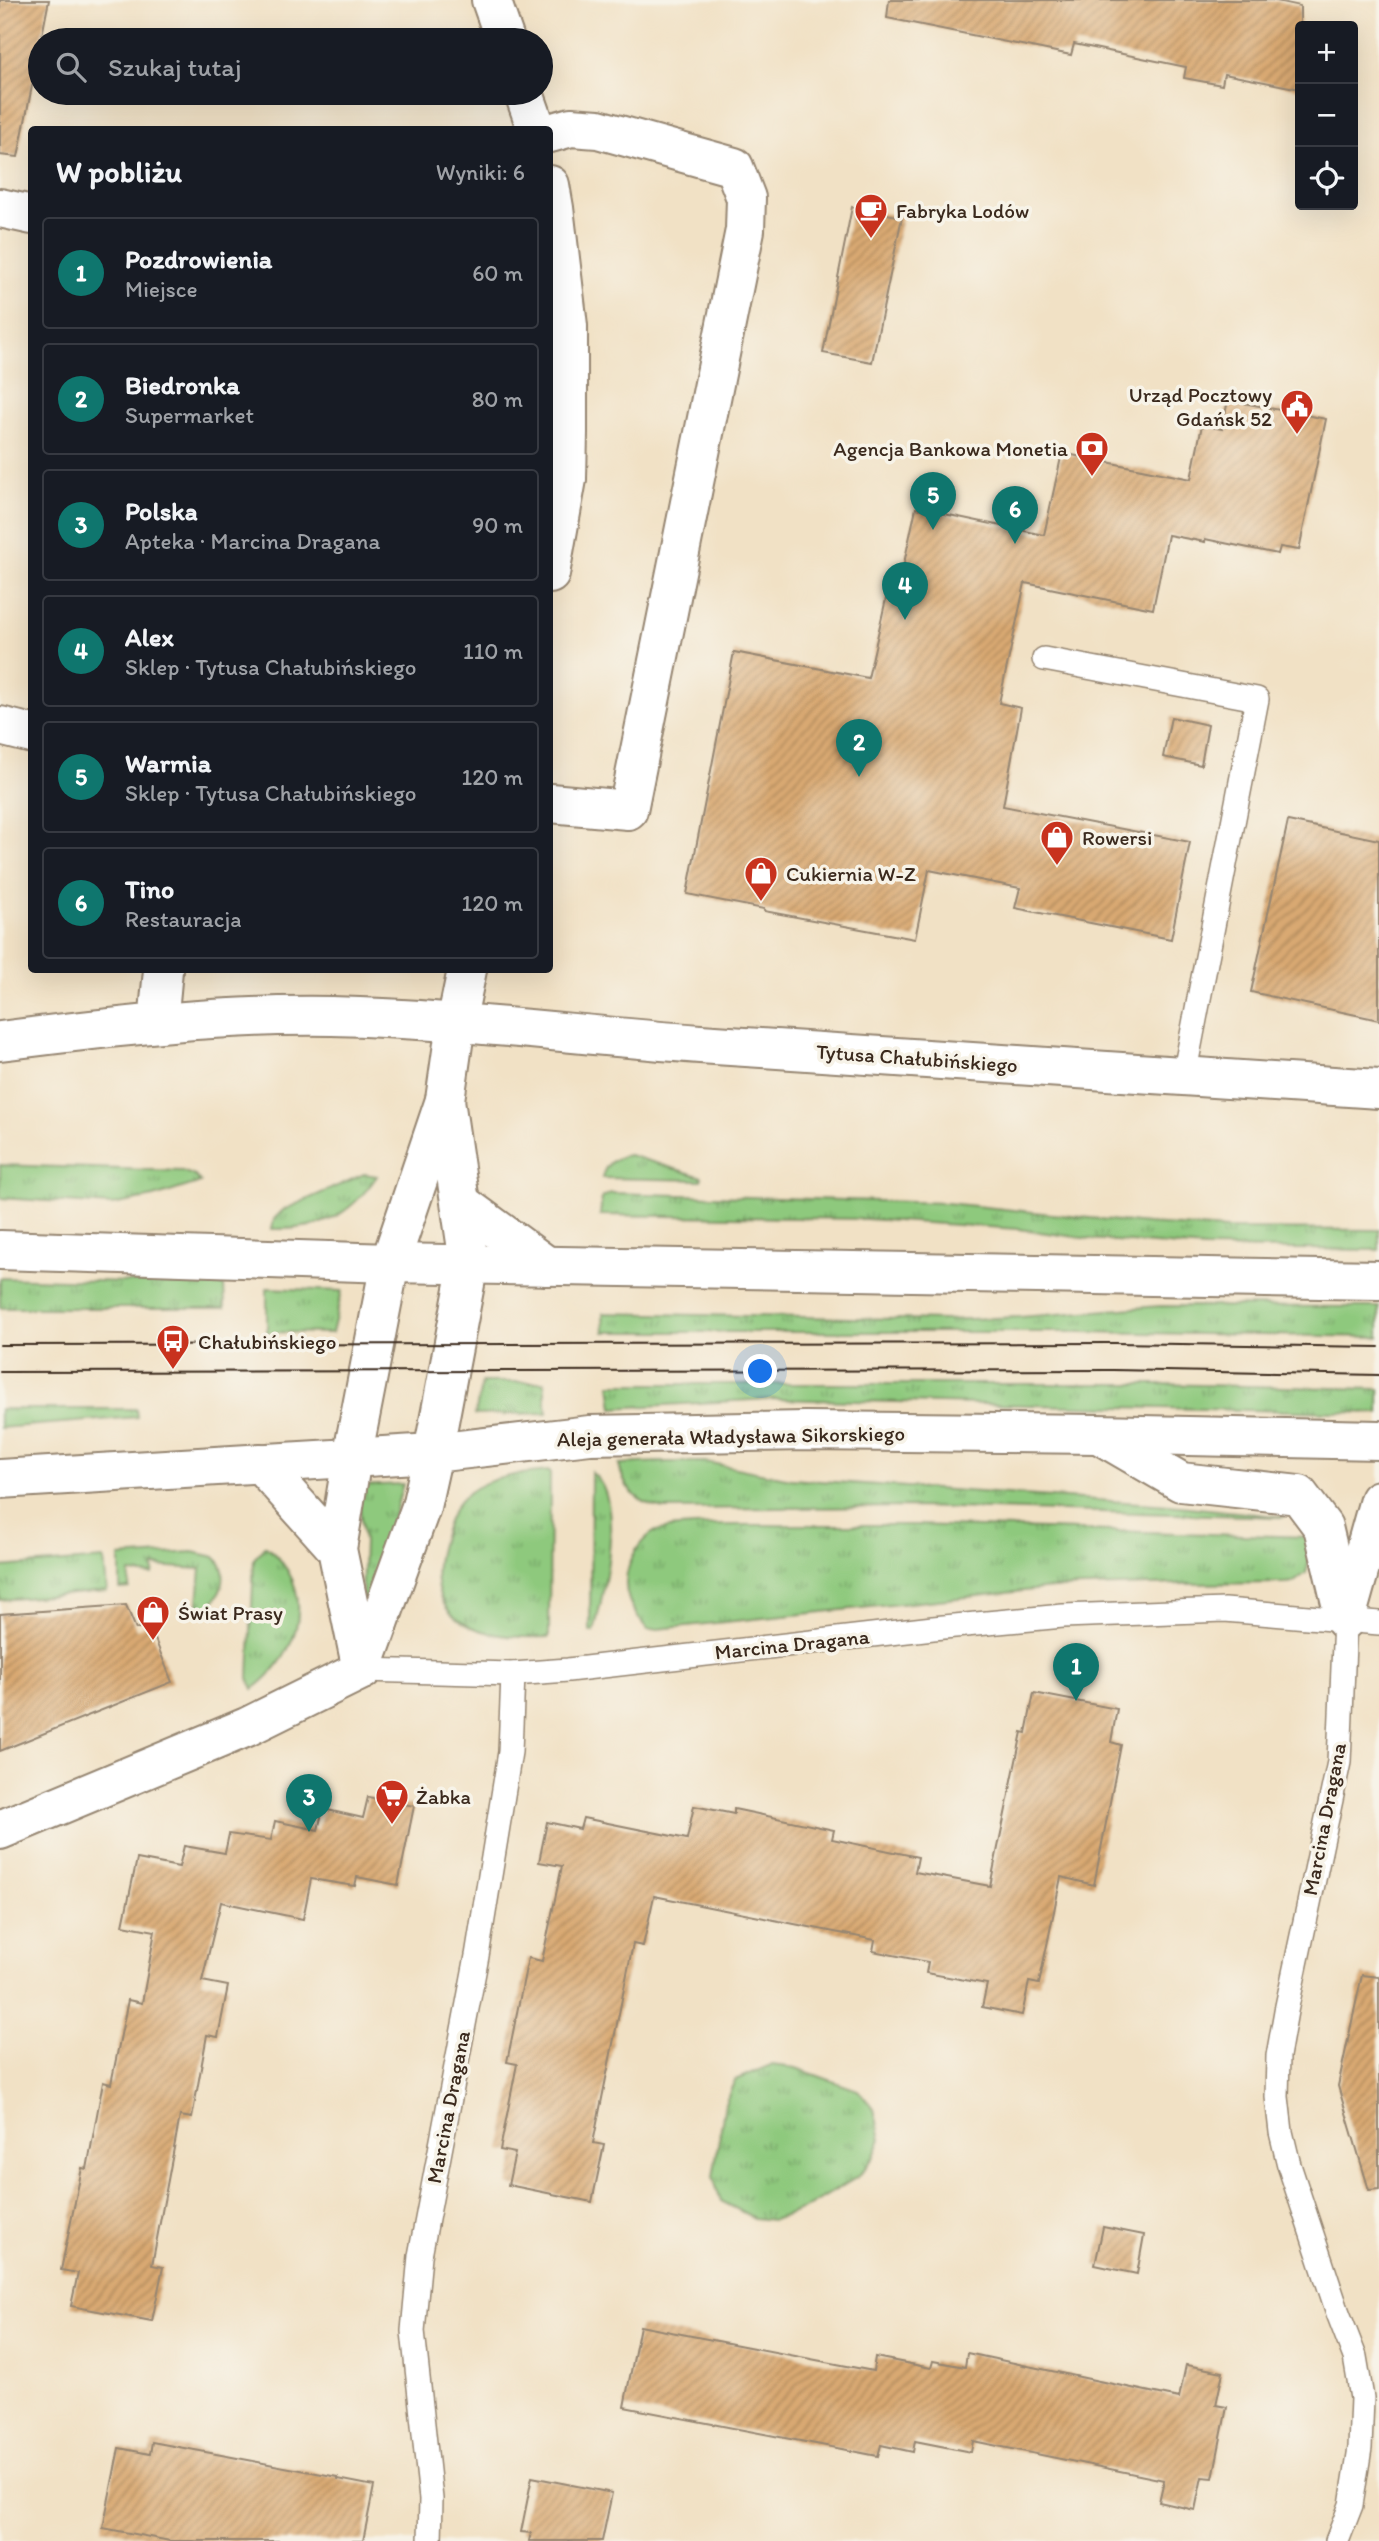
<!DOCTYPE html>
<html lang="pl">
<head>
<meta charset="utf-8">
<style>
	body { margin:0; font-family:Itim,sans-serif; background:#20242c; color:#f1f3f6 }
	.controls { position:absolute; right:21px; top:21px; display:grid; overflow:hidden; border-radius:7px; box-shadow:0 7px 28px #0002 }
	.controls button { width:63px; height:63px; display:grid; place-items:center; padding:0; border:0; border-bottom:2px solid #363941; background:#171b24; color:#f1f3f6; font:35px sans-serif }
	.you { position:absolute; left:761px; top:1372px; width:24px; height:24px; margin:-18px; border:5px solid #fff; border-radius:50%; background:#1a73e8; box-shadow:0 0 0 10px #1a73e833 }
	.badge { display:grid; place-items:center; width:46px; height:46px; border-radius:50%; background:#0f766e; color:#fff; font-size:23px; font-weight:700 }
	.pin { position:absolute; translate:-50% -58px; filter:drop-shadow(0 2px 4px #0008) }
	.pin::after { content:''; position:absolute; top:37px; width:24px; height:21px; background:inherit; clip-path:polygon(0 0,100% 0,50% 100%) }
	.list { margin:0; padding:0; list-style:none }
	h2 { display:flex; justify-content:space-between; align-items:center; height:91px; margin:0; padding:0 28px; font-size:30px }
	h2 small { font-size:23px; font-weight:400; color:#9ea1a6 }
	.list li { display:grid; grid-template-columns:46px 1fr auto; gap:21px; align-items:center; box-sizing:border-box; height:112px; margin:0 14px 14px; padding:0 14px; border:2px solid #363941; border-radius:7px }
	.list b { display:block; font-size:26px; white-space:nowrap }
	.list p { margin:0; font-size:23px; white-space:nowrap; color:#9ea1a6 }
	.list em { font-size:23px; font-style:normal; color:#9ea1a6 }
	.icon { flex:none; width:38px; height:38px; fill:none; stroke:currentColor; stroke-width:2; stroke-linecap:round; stroke-linejoin:round }
	.map { position:relative; flex:none; width:1379px; height:2541px; overflow:hidden }
	.search { position:absolute; background:#171b24; box-shadow:0 7px 28px #0002; left:28px; top:28px; width:525px; height:77px; display:flex; align-items:center; gap:18px; box-sizing:border-box; padding:0 24px; border-radius:38px; color:#9ea1a6; font-size:26px }
	.panel { position:absolute; background:#171b24; box-shadow:0 7px 28px #0002; left:28px; top:126px; width:525px; height:847px; border-radius:7px }
	.map>svg:first-child { display:block }
</style>
</head>
<body>
<div class="map">
<svg width="1379" height="2541" viewBox="0 0 1379 2541">
	<defs>
		<pattern id="grass-tufts" width="24" height="20" patternUnits="userSpaceOnUse" patternTransform="scale(1.75)"><rect width="24" height="20" fill="#8ec97d"/><path d="M3 7l-1-3M5 7V3M7 7l1-3M15 17l-1-3M17 17v-4M19 17l1-3" fill="none" stroke="#75a366"/></pattern>
		<pattern id="building-hatch" width="6" height="6" patternUnits="userSpaceOnUse" patternTransform="scale(1.75)"><rect width="6" height="6" fill="#d9a972"/><path d="M-1 1l2-2M0 6l6-6M5 7l2-2" fill="none" stroke="#b18a5d"/></pattern>
	</defs>
	<rect width="100%" height="100%" fill="#f7f3e8"/>
	<filter id="ink" filterUnits="userSpaceOnUse"><feTurbulence type="fractalNoise" baseFrequency=".0143" numOctaves="2"/><feDisplacementMap in="SourceGraphic" scale="14" xChannelSelector="R" yChannelSelector="G"/><feConvolveMatrix kernelMatrix="1 2 1 2 8 2 1 2 1" color-interpolation-filters="sRGB"/></filter>
	<filter id="wash" filterUnits="userSpaceOnUse"><feTurbulence type="fractalNoise" baseFrequency=".00686" numOctaves="4" result="noise"/><feDisplacementMap in="SourceGraphic" scale="28" xChannelSelector="R" yChannelSelector="G"/><feGaussianBlur stdDeviation="1.57" result="paint"/><feColorMatrix in="noise" values="0 0 0 0 0 0 0 0 0 0 0 0 0 0 0 0 0 1.4 0 .05"/><feComposite in="paint" operator="in"/></filter>
	<g filter="url(#wash)">
		<rect width="100%" height="100%" fill="#f1e1c5"/>
		<g fill="url(#grass-tufts)" stroke="#647a4e" stroke-width="2">
			<path d="M629,1155L702,1177L701,1180L602,1178C605,1163 615,1157 629,1155Z"/>
			<polygon points="0,1165 182,1171 195,1176 201,1182 154,1197 112,1205 0,1198"/>
			<path d="M364,1174L377,1176C349,1217 321,1230 272,1229L274,1219L283,1210Z"/>
			<polygon points="611,1193 947,1203 1147,1224 1227,1229 1379,1230 1379,1250 1205,1248 1090,1239 1018,1229 866,1219 600,1215 602,1198"/>
			<polygon points="0,1278 224,1285 225,1308 0,1308"/>
			<polygon points="267,1288 342,1291 332,1333 267,1332"/>
			<polygon points="1160,1306 1379,1307 1379,1337 1079,1332 604,1332 603,1313 945,1320 1020,1317"/>
			<polygon points="482,1382 544,1382 547,1413 475,1415"/>
			<polygon points="610,1384 1156,1384 1379,1389 1379,1413 769,1399 613,1408"/>
			<polygon points="0,1409 136,1409 137,1417 0,1428"/>
			<path d="M660,1462H706L791,1479L1169,1505L1285,1517L915,1507L664,1509C639,1504 623,1489 619,1464Z"/>
			<path d="M550,1471L549,1637C486,1640 418,1626 441,1544C446,1525 453,1505 468,1493C489,1476 525,1473 550,1471Z"/>
			<path d="M591,1472C627,1498 603,1595 594,1632L590,1631Z"/>
			<polygon points="403,1484 369,1607 362,1599 364,1542 357,1486"/>
			<path d="M795,1525H915L1308,1537L1311,1554L1306,1573L1294,1582L1285,1583L1182,1584L1053,1588L648,1630C632,1611 620,1592 629,1566C633,1553 642,1539 654,1532C674,1522 767,1526 795,1525Z"/>
			<path d="M265,1546C318,1586 303,1653 253,1689L249,1678L254,1559Z"/>
			<path d="M193,1552L215,1557C234,1575 218,1605 197,1614L201,1569L154,1566L153,1575L130,1573L129,1588L120,1589V1557Z"/>
			<polygon points="104,1559 107,1591 0,1600 0,1567"/>
			<polygon points="771,2065 796,2068 858,2090 874,2109 881,2139 873,2158 859,2176 804,2209 773,2220 754,2218 721,2201 713,2177 725,2103 735,2080"/>
		</g>
		<g id="blocks">
			<g fill="url(#building-hatch)">
				<polygon points="0,0 49,0 18,157 0,155"/>
				<polygon points="889,0 1272,0 1300,6 1300,89 1224,74 1222,85 1184,78 1186,67 1074,44 1071,55 887,18"/>
				<polygon points="852,207 902,217 872,362 823,353"/>
				<polygon points="1228,400 1326,419 1299,550 1280,547 1278,554 1205,539 1205,542 1168,535 1153,609 1025,583 999,703 1021,708 1003,806 1190,842 1171,939 1015,908 1020,888 929,870 915,939 764,911 764,909 687,894 734,652 868,678 888,590 898,591 916,508 1044,535 1062,453 1191,479 1202,425 1222,429"/>
				<polygon points="1171,717 1208,725 1201,765 1163,757"/>
				<polygon points="1288,821 1379,840 1379,1020 1251,992"/>
				<polygon points="126,1605 136,1629 149,1624 172,1682 0,1751 0,1614"/>
				<polygon points="1034,1693 1117,1709 1111,1742 1121,1745 1094,1885 1061,1877 1039,1984 1029,1982 1022,2015 982,2007 987,1984 926,1973 928,1962 873,1951 875,1940 654,1896 643,1946 633,1944 593,2143 604,2145 592,2202 508,2185 515,2153 500,2150 517,2064 507,2062 528,1958 542,1961 562,1866 539,1862 547,1822 580,1829 583,1818 687,1839 694,1806 734,1814 734,1809 834,1830 832,1839 918,1857 915,1872 990,1886 1022,1732 1026,1733"/>
				<polygon points="368,1797 414,1806 398,1885 357,1877 355,1886 311,1879 303,1919 221,1902 202,1981 228,1986 218,2037 207,2035 192,2118 180,2116 152,2265 163,2267 152,2321 71,2306 78,2273 61,2270 82,2168 87,2169 103,2082 111,2084 128,2000 142,2003 155,1931 123,1925 137,1859 179,1867 184,1846 225,1853 229,1834 271,1840 275,1821 318,1830 323,1809 363,1818"/>
				<polygon points="1362,1975 1379,1977 1379,2189 1369,2190 1338,2086"/>
				<polygon points="1103,2227 1144,2235 1137,2274 1095,2265"/>
				<polygon points="640,2326 873,2371 875,2357 931,2368 933,2361 965,2367 967,2353 1179,2398 1186,2365 1223,2372 1216,2405 1227,2407 1213,2478 1202,2477 1195,2510 1159,2502 1164,2480 973,2441 971,2452 915,2441 913,2452 881,2445 878,2456 624,2407"/>
				<polygon points="152,2442 338,2477 338,2479 374,2486 363,2541 170,2541 103,2528 119,2448 150,2454"/>
				<polygon points="532,2477 612,2493 602,2541 529,2541 531,2533 521,2532"/>
			</g>
		</g>
	</g>
	<g filter="url(#ink)">
		<use href="#blocks" fill-opacity="0" stroke="#968672" stroke-width="2"/>
		<g fill="none" stroke-linecap="round" stroke-linejoin="round">
			<defs>
				<g id="service">
					<polyline points="1044,659 1257,699 1184,1076"/>
					<polyline points="362,1670 513,1674 568,1670 933,1628 1063,1616 1225,1610 1379,1623"/>
					<polyline points="430,2541 431,2499 413,2331 420,2256 477,1956 510,1752 513,1674"/>
					<polyline points="1337,2541 1351,2505 1360,2448 1362,2398 1355,2357 1338,2313 1289,2165 1281,2132 1277,2097 1278,2056 1286,2011 1339,1762 1345,1620"/>
				</g>
				<g id="minor">
					<polyline points="491,0 505,40"/>
					<polyline points="524,93 537,130"/>
					<polyline points="550,133 571,127 598,129 734,167 746,198 745,230 628,810 550,803"/>
					<polyline points="550,185 554,208 568,326 568,433 567,479 550,574"/>
					<polyline points="0,208 32,215"/>
					<polyline points="0,726 32,734"/>
					<polyline points="158,1023 163,970"/>
					<path d="M0,1041C110,1027 221,1014 332,1016C455,1019 577,1035 700,1044C926,1059 1153,1074 1379,1089"/>
					<polyline points="362,1670 337,1549 352,1458 390,1263 445,1100 456,1023 467,970"/>
					<polyline points="0,1830 247,1727 362,1670 421,1507 433,1453 469,1263 445,1100"/>
				</g>
				<g id="tertiary">
					<polyline points="461,1203 547,1266"/>
					<polyline points="0,1250 390,1263 1379,1280"/>
					<polyline points="1102,1436 1181,1482 1299,1495 1323,1527 1345,1620"/>
					<polyline points="260,1463 337,1549"/>
					<polyline points="0,1479 433,1453 590,1435 805,1431 1097,1434 1379,1440"/>
					<polyline points="1346,1618 1379,1500"/>
				</g>
			</defs>
			<use href="#service" stroke="#968672" stroke-width="26"/>
			<use href="#minor" stroke="#968672" stroke-width="42"/>
			<use href="#tertiary" stroke="#968672" stroke-width="42"/>
			<use href="#service" stroke="#fff" stroke-width="23"/>
			<use href="#minor" stroke="#fff" stroke-width="38"/>
			<use href="#tertiary" stroke="#fff" stroke-width="38"/>
			<g stroke="#3b2a1e" stroke-width="2">
				<polyline points="0,1345 1114,1343 1379,1347"/>
				<polyline points="0,1372 1113,1370 1379,1375"/>
			</g>
		</g>
	</g>
	<defs>
		<symbol id="cafe-pin" viewBox="-11 -11 22 30"><path d="M0 17L-7.5 6A9.5 9.5 0 1 1 7.5 6Z" fill="#c8321e" stroke="#f7f3e8"/><path d="M-5.5-4.5H6V0H3Q3 3.5 0 3.5H-2.5Q-5.5 3.5-5.5 0ZM3-3.2v2h1.7v-2ZM-6 4.5H4V6H-6Z" fill="#fff"/></symbol>
		<symbol id="civic-pin" viewBox="-11 -11 22 30"><path d="M0 17L-7.5 6A9.5 9.5 0 1 1 7.5 6Z" fill="#c8321e" stroke="#f7f3e8"/><path d="M-.6-6.5H3V-4.5H.6V-3L4-1V1h2V6H-6V1h2V-1L-.6-3ZM-1.2 2.5V6h2.4V2.5Z" fill="#fff"/></symbol>
		<symbol id="bank-pin" viewBox="-11 -11 22 30"><path d="M0 17L-7.5 6A9.5 9.5 0 1 1 7.5 6Z" fill="#c8321e" stroke="#f7f3e8"/><path d="M-6-4H6V4H-6ZM0-2.3a2.3 2.3 0 1 0 0 4.6a2.3 2.3 0 1 0 0-4.6Z" fill="#fff"/></symbol>
		<symbol id="shop-pin" viewBox="-11 -11 22 30"><path d="M0 17L-7.5 6A9.5 9.5 0 1 1 7.5 6Z" fill="#c8321e" stroke="#f7f3e8"/><path d="M-5-2.5h2.3a2.7 3.5 0 0 1 5.4 0H5L5.5 6h-11ZM-1.5-2.5h3a1.5 2.3 0 0 0-3 0Z" fill="#fff"/></symbol>
		<symbol id="bus-pin" viewBox="-11 -11 22 30"><path d="M0 17L-7.5 6A9.5 9.5 0 1 1 7.5 6Z" fill="#c8321e" stroke="#f7f3e8"/><path d="M-5-6H5V4H4V6H2V4H-2V6H-4V4H-5ZM-3.5-4V0h7V-4ZM-3.5 1.2v1.5H-2V1.2ZM2 1.2v1.5H3.5V1.2Z" fill="#fff"/></symbol>
		<symbol id="supermarket-pin" viewBox="-11 -11 22 30"><path d="M0 17L-7.5 6A9.5 9.5 0 1 1 7.5 6Z" fill="#c8321e" stroke="#f7f3e8"/><path d="M-6-5.5h2.5l.6 2H6L4.5 2H-2.5L-4.4-4H-6ZM-1.5 3.2a1.3 1.3 0 1 0 .1 0ZM3 3.2a1.3 1.3 0 1 0 .1 0Z" fill="#fff"/></symbol>
	</defs>
	<g fill-rule="evenodd">
		<use href="#cafe-pin" x="852" y="191" width="38" height="52"/>
		<use href="#civic-pin" x="1278" y="387" width="38" height="52"/>
		<use href="#bank-pin" x="1073" y="429" width="38" height="52"/>
		<use href="#shop-pin" x="1038" y="818" width="38" height="52"/>
		<use href="#shop-pin" x="742" y="854" width="38" height="52"/>
		<use href="#bus-pin" x="154" y="1322" width="38" height="52"/>
		<use href="#shop-pin" x="134" y="1593" width="38" height="52"/>
		<use href="#supermarket-pin" x="373" y="1777" width="38" height="52"/>
	</g>
	<g text-anchor="middle" dominant-baseline="central" stroke-width="7" stroke-linejoin="round" paint-order="stroke">
		<g font-size="21" fill="#3b2a1e" stroke="#f7f3e8" text-anchor="start">
			<text x="896" y="210">Fabryka Lodów</text>
			<text x="1272" y="394" text-anchor="end">Urząd Pocztowy<tspan x="1272" dy="24">Gdańsk 52</tspan></text>
			<text x="1068" y="448" text-anchor="end">Agencja Bankowa Monetia</text>
			<text x="1082" y="837">Rowersi</text>
			<text x="786" y="873">Cukiernia W-Z</text>
			<text x="198" y="1341">Chałubińskiego</text>
			<text x="178" y="1612">Świat Prasy</text>
			<text x="416" y="1796">Żabka</text>
		</g>
		<g font-size="21" fill="#3b2a1e" stroke="#f7f3e8">
			<text transform="translate(917 1058) rotate(4)">Tytusa Chałubińskiego</text>
			<text transform="translate(731 1436) rotate(-1)">Aleja generała Władysława Sikorskiego</text>
			<text transform="translate(792 1644) rotate(-6)">Marcina Dragana</text>
			<text transform="translate(1324 1819) rotate(-79)">Marcina Dragana</text>
			<text transform="translate(448 2107) rotate(-79)">Marcina Dragana</text>
		</g>
	</g>
</svg>
<div class="controls">
<button>+</button>
<button>−</button>
<button><svg class="icon" aria-label="locate" viewBox="0 0 24 24"><circle cx="12" cy="12" r="6"/><path d="M12 2v4M12 18v4M2 12h4M18 12h4"/></svg></button>
</div>
<div class="you"></div>
<div class="pin badge" style="left:1076px;top:1701px">1</div>
<div class="pin badge" style="left:859px;top:777px">2</div>
<div class="pin badge" style="left:309px;top:1832px">3</div>
<div class="pin badge" style="left:905px;top:620px">4</div>
<div class="pin badge" style="left:933px;top:530px">5</div>
<div class="pin badge" style="left:1015px;top:544px">6</div>
<div class="search"><svg class="icon" aria-label="search" viewBox="0 0 24 24"><circle cx="10" cy="10" r="6"/><path d="M15 15l6 6"/></svg>Szukaj tutaj</div>
<section class="panel">
<h2>W pobliżu<small>Wyniki: 6</small></h2>
<ul class="list">
<li><span class="badge">1</span><div><b>Pozdrowienia</b><p>Miejsce</p></div><em>60 m</em></li>
<li><span class="badge">2</span><div><b>Biedronka</b><p>Supermarket</p></div><em>80 m</em></li>
<li><span class="badge">3</span><div><b>Polska</b><p>Apteka · Marcina Dragana</p></div><em>90 m</em></li>
<li><span class="badge">4</span><div><b>Alex</b><p>Sklep · Tytusa Chałubińskiego</p></div><em>110 m</em></li>
<li><span class="badge">5</span><div><b>Warmia</b><p>Sklep · Tytusa Chałubińskiego</p></div><em>120 m</em></li>
<li><span class="badge">6</span><div><b>Tino</b><p>Restauracja</p></div><em>120 m</em></li>
</ul>
</section>
</div>
</body>
</html>
